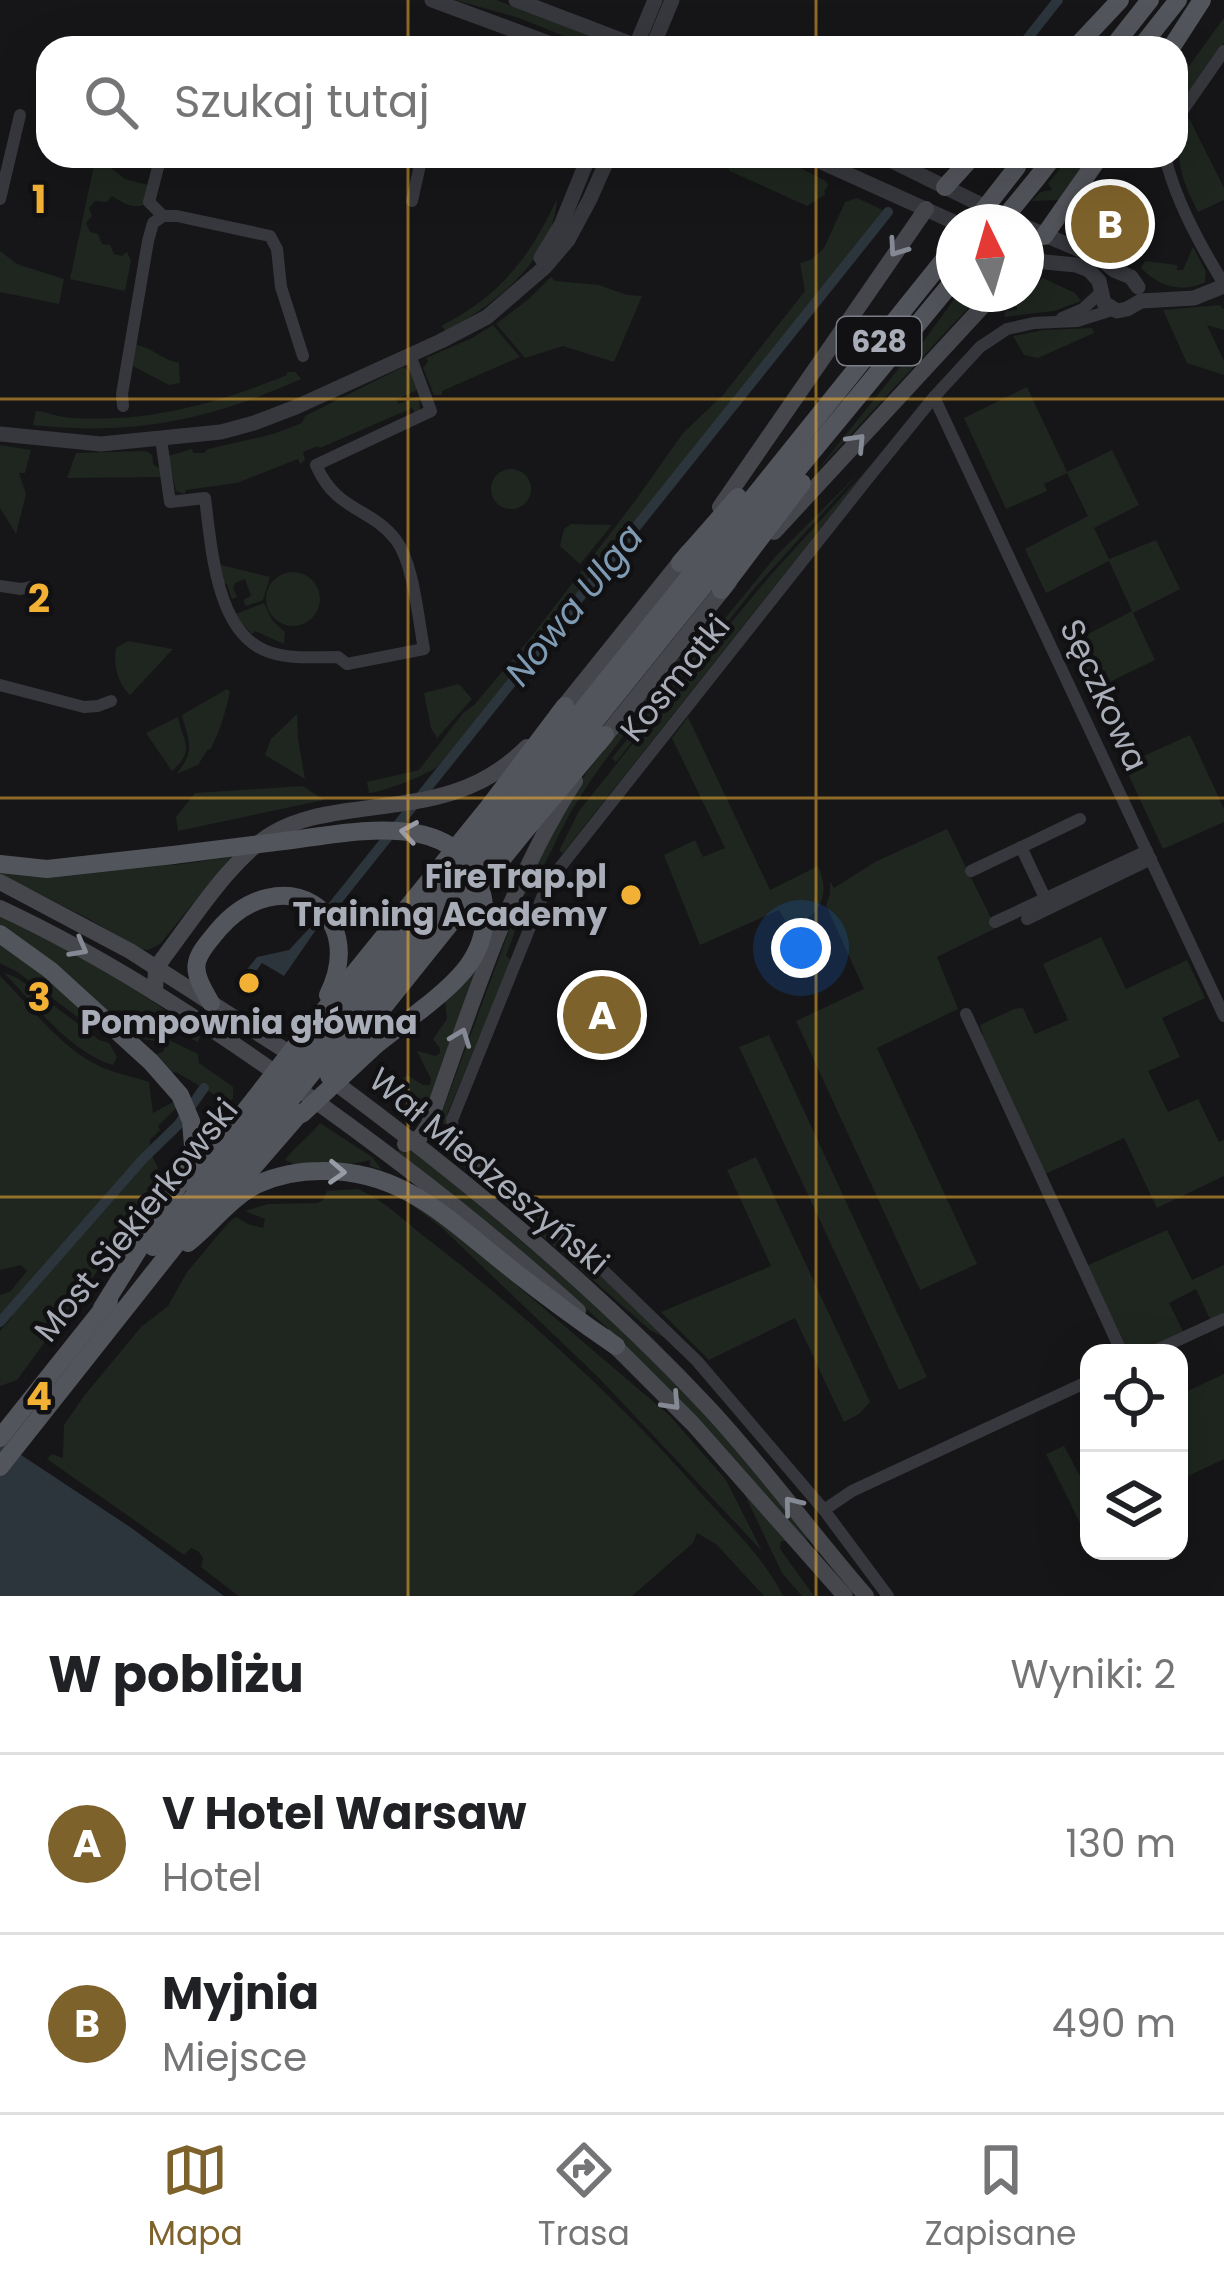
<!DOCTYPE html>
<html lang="pl">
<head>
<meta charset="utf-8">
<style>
	body { margin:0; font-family:Poppins,sans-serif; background:#f2f2f2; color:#202124 }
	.controls { position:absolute; right:36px; bottom:36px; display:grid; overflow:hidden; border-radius:24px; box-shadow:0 12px 48px #0002 }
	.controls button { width:108px; height:108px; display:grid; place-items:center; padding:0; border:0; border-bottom:3px solid #e0e0e0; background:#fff; color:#202124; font:60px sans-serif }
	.compass { position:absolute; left:936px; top:204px; width:108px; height:108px; border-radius:50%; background:#fff; box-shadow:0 12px 48px #0002; rotate:355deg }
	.you { position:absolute; left:801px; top:948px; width:42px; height:42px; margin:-30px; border:9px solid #fff; border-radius:50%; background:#1a73e8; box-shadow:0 0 0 18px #1a73e833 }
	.badge { display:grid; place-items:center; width:78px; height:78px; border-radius:50%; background:#7e622b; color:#fff; font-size:39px; font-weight:700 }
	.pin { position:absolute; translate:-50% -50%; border:6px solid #fff; box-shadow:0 3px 12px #0006 }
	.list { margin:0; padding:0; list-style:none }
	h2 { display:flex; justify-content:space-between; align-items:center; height:156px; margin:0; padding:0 48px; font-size:51px }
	h2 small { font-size:39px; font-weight:400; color:#757577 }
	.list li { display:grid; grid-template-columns:78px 1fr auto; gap:36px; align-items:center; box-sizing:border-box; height:180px; padding:0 48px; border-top:3px solid #e0e0e0 }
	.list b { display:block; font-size:45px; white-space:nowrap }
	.list p { margin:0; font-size:39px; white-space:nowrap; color:#757577 }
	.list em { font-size:39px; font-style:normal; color:#757577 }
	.icon { flex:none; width:66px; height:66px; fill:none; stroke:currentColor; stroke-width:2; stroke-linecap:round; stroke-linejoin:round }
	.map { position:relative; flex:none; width:1224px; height:1596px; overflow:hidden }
	.search { position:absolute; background:#fff; box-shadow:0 12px 48px #0002; left:36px; right:36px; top:36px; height:132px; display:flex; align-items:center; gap:30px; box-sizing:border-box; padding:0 42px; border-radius:36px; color:#757577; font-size:45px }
	.sheet { height:516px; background:#fff }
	nav { display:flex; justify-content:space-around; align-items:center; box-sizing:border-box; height:168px; border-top:3px solid #e0e0e0; background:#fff; font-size:33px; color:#757577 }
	nav a { display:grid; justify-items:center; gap:6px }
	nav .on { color:#7e622b }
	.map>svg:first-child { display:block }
</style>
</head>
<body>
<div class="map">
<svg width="1224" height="1596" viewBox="0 0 1224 1596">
	<rect width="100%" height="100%" fill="#161618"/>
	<g fill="#1e261f">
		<polygon points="455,0 496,0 598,39 594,48 519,18"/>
		<polygon points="1224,18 1224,43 1176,111 1176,84"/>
		<path d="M1189,118L1224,188V200L1198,212C1181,177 1171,157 1189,118Z"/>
		<path d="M96,156L125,179L148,185L144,205C130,209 122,202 112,196L107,202L95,201L89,208L92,216L86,223L90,232L98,234L102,244L110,245L114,254L122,256L127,252L131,261L125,291L70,279Z"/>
		<polygon points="733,156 774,156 778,162 787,166 790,163 826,181 828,186 824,192 826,194 807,206 730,171 728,167"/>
		<polygon points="1071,156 1089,156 1059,200 1032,201 1040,192 1052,190 1048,183"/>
		<path d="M857,198L885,211L451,751C446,756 442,762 437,767C429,774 380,793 369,793L367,782L419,770L463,713L474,705L532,636L635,501L683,433L723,395L805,291L800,263L811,260L824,248L845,202Z"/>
		<path d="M557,199C554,258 496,304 446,331L441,326C501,295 529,258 557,199Z"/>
		<path d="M1193,247L1206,272L1205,282C1181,294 1159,286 1141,268L1145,261L1177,265V270H1183Z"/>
		<polygon points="0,251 17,264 64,279 59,304 0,292"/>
		<polygon points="551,277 555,281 599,285 627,295 642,296 614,362 563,346 525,358 496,324 530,298"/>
		<polygon points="1043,278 1075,293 1081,301 1054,311 1004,317 1006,311 1017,310 1017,299"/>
		<polygon points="958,294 981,294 816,472 912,352 918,349"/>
		<polygon points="1219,305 1224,309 1224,330 1207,325 1224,361 1224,375 1187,363 1163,310"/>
		<polygon points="493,325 520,357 442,391 442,395 434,395 423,368 428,361 426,358 472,338"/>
		<polygon points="1092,328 1094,333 1038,358 1024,355 1013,336 1043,330"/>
		<path d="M136,345C152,347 162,360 179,363L180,383L169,385L133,366Z"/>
		<polygon points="403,367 409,370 417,390 396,400 399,404 419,396 420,410 416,414 412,408 320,448 318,446 303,452 305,460 300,464 298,459 237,483 186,490 185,494 176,491 168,456 192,449 193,453 204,453 208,449 273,434 302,423 305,416"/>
		<path d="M287,372H295L301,379C209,420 134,436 33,425L36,411C49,412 60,418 73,418C148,423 219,403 287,375Z"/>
		<polygon points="1027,387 1067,472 1112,450 1139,505 1094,528 1109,559 1156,540 1180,589 1133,613 1155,660 1091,691 1069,644 1132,611 1109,561 1046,593 1025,549 1088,516 1067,473 1044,484 1047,491 1006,509 964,418"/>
		<polygon points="0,445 31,450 25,473 19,473 26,494 16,534 0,508"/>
		<polygon points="146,451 152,455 153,464 160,469 161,477 67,478 76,453"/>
		<polygon points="870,466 563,853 559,851 579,811 669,698 768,578"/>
		<circle cx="511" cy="489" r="20"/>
		<polygon points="861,471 753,590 616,762 612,758 775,557"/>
		<polygon points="571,524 612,525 580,564 560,546 564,529"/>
		<polygon points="217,564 270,577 263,600 246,606 243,600 251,596 245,579 235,583 233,588 237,597 232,599 227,584 223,583"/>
		<circle cx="293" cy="599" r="27"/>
		<polygon points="264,603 272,620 285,632 284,644 255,631 252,634 233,615"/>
		<path d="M128,641L173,649L130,695C118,684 113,665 116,648Z"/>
		<path d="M692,646L695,649C653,700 610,748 575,805C556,836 544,874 520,901L531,871H539L537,864L565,805L589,769L676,659L682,657Z"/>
		<polygon points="459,684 472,699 437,738 431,728 424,693"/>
		<path d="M227,689L230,692C225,713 220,732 210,750L208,749L198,765L176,774C197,750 188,741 182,715Z"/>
		<polygon points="297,714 298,739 305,779 265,755 271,739"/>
		<path d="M178,717C183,742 196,750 172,771L146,733Z"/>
		<path d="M688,717L770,890L818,866C833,900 816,912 792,933L779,910L700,945L664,855L695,840L703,857L725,848L672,738Z"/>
		<polygon points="1190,735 1224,809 1224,822 1163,849 1124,765"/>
		<polygon points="303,786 324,800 178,831 176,817 195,793"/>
		<polygon points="947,829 996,928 937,957 958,1009 877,1048 977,1264 920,1290 796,1021 864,989 826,905 830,894 830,881 834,888 875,862"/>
		<polygon points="231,857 160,944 148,950 138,948 87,918 0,874 0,871 167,862 174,865"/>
		<polygon points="517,909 521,914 506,956 511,960 448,1112 446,1124 438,1123"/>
		<path d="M0,916C70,951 140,987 200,1037L198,1042L139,1015L118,1022L121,1010L112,1011L109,1014L0,927Z"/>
		<polygon points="1101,937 1126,989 1187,960 1205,998 1162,1018 1180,1057 1148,1071 1168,1112 1198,1099 1219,1142 1224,1140 1224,1176 1157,1208 1124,1138 1043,1175 980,1037 983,1034 980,1025 1014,1009 1023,1008 1035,1034 1068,1020 1043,964"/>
		<polygon points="0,940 101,1023 95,1030 16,971 0,963"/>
		<polygon points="482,961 424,1117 416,1112 403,1079 407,1075 423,1085 430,1085 431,1079 417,1051 436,1056 440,1053 440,1048 433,1039 447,1019 445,1001 466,982"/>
		<path d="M3,972L19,979L99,1040L109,1043L117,1057L113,1065C68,1051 35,1004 3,972Z"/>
		<path d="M0,976C29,1005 57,1043 93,1063C110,1072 130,1076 149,1082L153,1113L173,1102L176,1108L158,1126L160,1130L150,1140C150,1170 169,1163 152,1196L17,1380L0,1386V1331L12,1317L5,1310L0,1315V1295L11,1291L27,1271L21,1265L0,1270Z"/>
		<polygon points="138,1025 198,1054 199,1063 233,1087 233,1098 211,1130 203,1124 222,1108 228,1099 222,1104 220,1098 176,1072 173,1073 153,1055 163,1052 165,1045 156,1041 134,1038 138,1032"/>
		<polygon points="769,1035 927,1377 899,1390 739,1047"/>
		<path d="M320,1123L372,1157L382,1170L370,1166V1160C346,1167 318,1164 293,1167L292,1163L285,1160C295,1146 308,1138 320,1123Z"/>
		<path d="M435,1130L446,1131C462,1172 522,1205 555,1234C595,1269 634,1307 674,1343L650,1330L442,1148L436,1139Z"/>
		<path d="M411,1149C514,1234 617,1319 708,1416C744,1455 776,1497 809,1537L806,1541L613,1333L505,1237L397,1151Z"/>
		<polygon points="756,1157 870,1402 859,1414 844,1422 795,1318 709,1360 661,1312 771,1266 727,1170"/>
		<path d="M357,1189C382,1198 404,1221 425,1237C528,1316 623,1404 709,1502C736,1532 765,1560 783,1596H764L716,1544L697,1533L693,1543L632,1596H238L201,1567L203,1558L198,1551L191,1548L184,1555L47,1459L52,1454L63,1458L64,1425L84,1396L141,1327L168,1306L187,1272L229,1222L236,1217L248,1224L263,1228L265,1219L245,1211L268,1204L317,1203L322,1201L327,1191Z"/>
		<polygon points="397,1194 415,1204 473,1248 670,1416 726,1480 762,1551 599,1378 441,1227"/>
		<polygon points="1167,1230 1192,1280 1224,1265 1224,1313 1210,1319 1196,1289 1169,1303 1184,1333 1140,1353 1126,1353 1086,1266"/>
		<polygon points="1224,1374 1224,1459 1186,1477 1179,1463 1179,1395"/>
		<polygon points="1064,1446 1089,1493 1089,1522 1081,1525 1046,1454"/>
		<polygon points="744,1493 787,1541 781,1541 780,1549 814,1596 802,1596 782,1573"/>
	</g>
	<g fill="#2c353c">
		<polygon points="319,918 322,921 284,976 262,963 251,978 244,973 257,957 289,950"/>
		<polygon points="0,1441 130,1527 224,1596 0,1596"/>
	</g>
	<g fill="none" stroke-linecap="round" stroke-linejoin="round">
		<g stroke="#2c353c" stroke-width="10">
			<polyline points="1020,48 1058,0"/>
			<polyline points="929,161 933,156"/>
			<polyline points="324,917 888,212"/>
			<polyline points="0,1322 143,1159 178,1125 204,1088"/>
		</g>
		<g stroke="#37383d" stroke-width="12">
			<polyline points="1176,120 1224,51"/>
			<polyline points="161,156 149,202 163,216"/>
			<path d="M1165,156C1175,200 1201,247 1224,284"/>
			<polyline points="0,199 20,115"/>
			<polyline points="412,201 422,156"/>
			<polyline points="163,216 177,216 270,236 277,249 281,287 303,356"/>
			<polyline points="1062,318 1083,309 1100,293"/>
			<polyline points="934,397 1224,1016"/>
			<polyline points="123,406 122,394 148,241 153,223 163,216"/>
			<path d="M161,439L170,502L205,498C211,543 215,629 264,650C286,660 314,657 338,657L347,664L424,649C418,619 414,564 396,540C370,506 337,513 316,465L431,411L410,355"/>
			<polyline points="0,586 21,589 40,585"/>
			<polyline points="0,685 84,707 98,706 111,701"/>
			<polyline points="1021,847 1046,900"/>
			<polyline points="971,871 1080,819"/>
			<polyline points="1027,919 1151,859"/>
			<polyline points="995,922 1147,851"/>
			<polyline points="966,1014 1122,1353"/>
			<polyline points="1150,1353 1224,1319"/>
			<polyline points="824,1510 852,1491 1089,1381"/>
			<polyline points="888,1596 824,1510 697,1361 605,1272 460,1147 453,1133 452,1120 543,895 554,875 869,477 934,397 980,347 1007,329 1034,323 1077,321 1112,310"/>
		</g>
		<g stroke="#37383d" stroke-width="15">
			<polyline points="432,0 562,48"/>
			<polyline points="516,0 642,48"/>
			<polyline points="635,48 655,0"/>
			<polyline points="652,48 672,0"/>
			<polyline points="808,156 954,222"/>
			<polyline points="882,156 1016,222"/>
			<polyline points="1026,227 1099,258 1114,270 1131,277 1138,287"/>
			<polyline points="1026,255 1045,262 1076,265 1089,270 1099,281 1104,303 1117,311 1127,309 1141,301 1194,298 1224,286"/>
			<polyline points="541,258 561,225 589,156"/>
			<polyline points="0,434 101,444 221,432 254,423 296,407 441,341 487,317 545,267 568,240 590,199 609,156"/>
		</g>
		<g stroke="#45474d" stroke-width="16">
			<polyline points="1026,258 1028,256"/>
			<polyline points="720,507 926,209"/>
			<polyline points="774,532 994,294"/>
			<polyline points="557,715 688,552"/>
			<polyline points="599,744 729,582"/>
			<polyline points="0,882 130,951 297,1058"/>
			<path d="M0,908C103,956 198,1018 290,1083C391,1154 487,1228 578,1311"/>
			<path d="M155,993L156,968L164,957C193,919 234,854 275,832C298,819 322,815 347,811C417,801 474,800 527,747"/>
			<path d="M329,1078C463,1177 594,1285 708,1407C764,1467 812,1534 866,1596"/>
			<path d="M405,1144L420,1137L429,1124C469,1012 510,881 575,781"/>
			<polyline points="606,1337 693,1424 845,1596"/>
		</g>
		<g stroke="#53555c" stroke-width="18">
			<polyline points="1075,48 1120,0"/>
			<polyline points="1112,48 1150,0"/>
			<polyline points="1140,48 1178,0"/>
			<polyline points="1171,48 1202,0"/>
			<polyline points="1037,178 1054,156"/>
			<polyline points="945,187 973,156"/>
			<polyline points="1044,236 1100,156"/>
			<polyline points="680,563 738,497"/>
			<polyline points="721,590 802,483"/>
			<polyline points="0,864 47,869 173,855"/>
			<polyline points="0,934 50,970 151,1062 180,1095 191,1121 193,1146 185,1175 102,1308"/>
			<path d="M211,1003C189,966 192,961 219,929C280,859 370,909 328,995"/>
			<polyline points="335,1018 954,247"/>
			<polyline points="349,1027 798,469 954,280"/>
			<polyline points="361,1035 523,833 605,735"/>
			<polyline points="300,1040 488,808 565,706"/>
			<polyline points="376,1045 421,1010"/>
			<polyline points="189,1182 263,1088"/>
			<polyline points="231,1193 300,1113"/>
			<path d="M188,1243C212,1224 230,1198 258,1184C278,1175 300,1171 321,1171C400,1169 447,1218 505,1264C541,1293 578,1320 616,1346"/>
			<polyline points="153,1247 274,1096"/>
			<polyline points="0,1438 109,1301"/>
			<polyline points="0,1467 287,1104"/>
		</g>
		<g stroke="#53555c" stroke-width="18">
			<polyline points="974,222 1017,167"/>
			<polyline points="1001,222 1037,178"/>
			<path d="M173,855C212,850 252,845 292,840C359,831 471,806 484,905C490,954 456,983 421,1010"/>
			<polyline points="329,1076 361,1035"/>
			<polyline points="263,1088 300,1040"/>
			<polyline points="274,1096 335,1018"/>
			<polyline points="287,1104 349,1027"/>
			<polyline points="302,1114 376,1045"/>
		</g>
	</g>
	<defs><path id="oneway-chevron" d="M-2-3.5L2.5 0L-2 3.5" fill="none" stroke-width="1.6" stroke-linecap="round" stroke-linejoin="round" transform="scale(3)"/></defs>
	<g stroke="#858993">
		<use href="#oneway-chevron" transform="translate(897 248) rotate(125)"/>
		<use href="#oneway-chevron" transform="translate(857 442) rotate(-47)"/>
		<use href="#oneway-chevron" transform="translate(79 948) rotate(29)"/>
		<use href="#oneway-chevron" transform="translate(461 1037) rotate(-69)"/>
		<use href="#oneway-chevron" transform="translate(672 1402) rotate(47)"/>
		<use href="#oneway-chevron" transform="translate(792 1505) rotate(-129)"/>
	</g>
	<g stroke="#979ba6">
		<use href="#oneway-chevron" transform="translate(409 832) rotate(-171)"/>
		<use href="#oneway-chevron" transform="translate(337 1172) rotate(3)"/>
	</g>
	<path fill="none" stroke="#f2b134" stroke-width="3" stroke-opacity="0.55" d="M408,0V48M816,0V48M408,156V1596M816,156V1596M0,399H1224M0,798H1224M0,1197H1224"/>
	<g fill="#f2b134" stroke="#111113" stroke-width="4.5">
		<circle cx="631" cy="895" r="12"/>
		<circle cx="249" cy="983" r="12"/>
	</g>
	<g text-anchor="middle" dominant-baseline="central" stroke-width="9" stroke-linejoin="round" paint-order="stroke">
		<rect fill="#111113" stroke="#7b7e86" stroke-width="3" x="837" y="317" width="84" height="48" rx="9"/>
		<g font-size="30" font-weight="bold" fill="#a8adb8">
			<text x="879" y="341">628</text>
		</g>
		<g font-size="33" fill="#a8adb8" stroke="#111113">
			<text transform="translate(675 678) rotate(-51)">Kosmatki</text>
			<text transform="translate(1104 695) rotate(65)">Sęczkowa</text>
			<text transform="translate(489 1171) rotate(40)">Wał Miedzeszyński</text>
			<text transform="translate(136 1220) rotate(-51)">Most Siekierkowski</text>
		</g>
		<g font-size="33" font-weight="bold" fill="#a8adb8" stroke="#111113" text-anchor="end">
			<text x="607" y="876">FireTrap.pl<tspan x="607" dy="38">Training Academy</tspan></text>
			<text x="249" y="1022" text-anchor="middle">Pompownia główna</text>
		</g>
		<g font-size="36" font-style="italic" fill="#7f9bb3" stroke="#111113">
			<text transform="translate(574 605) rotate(-51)">Nowa Ulga</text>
		</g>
	</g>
	<g font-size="39" text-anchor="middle" font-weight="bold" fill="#f2b134" stroke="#111113" stroke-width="9" stroke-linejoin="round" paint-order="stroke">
		<text x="39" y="213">1</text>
		<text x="39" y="612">2</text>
		<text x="39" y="1011">3</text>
		<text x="39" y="1410">4</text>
	</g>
</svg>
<div class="controls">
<button><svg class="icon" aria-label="locate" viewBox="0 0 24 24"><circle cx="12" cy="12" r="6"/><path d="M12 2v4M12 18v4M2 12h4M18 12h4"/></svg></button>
<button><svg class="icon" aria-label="layers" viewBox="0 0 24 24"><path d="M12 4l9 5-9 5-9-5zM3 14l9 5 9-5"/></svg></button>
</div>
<svg class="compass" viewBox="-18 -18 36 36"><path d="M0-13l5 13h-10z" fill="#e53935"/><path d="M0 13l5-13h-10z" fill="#757577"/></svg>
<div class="you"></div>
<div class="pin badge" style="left:602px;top:1015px">A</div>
<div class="pin badge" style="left:1110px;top:224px">B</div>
<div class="search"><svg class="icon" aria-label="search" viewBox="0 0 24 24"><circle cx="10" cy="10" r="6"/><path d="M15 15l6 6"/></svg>Szukaj tutaj</div>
</div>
<section class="sheet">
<h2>W pobliżu<small>Wyniki: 2</small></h2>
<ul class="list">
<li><span class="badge">A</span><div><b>V Hotel Warsaw</b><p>Hotel</p></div><em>130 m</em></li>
<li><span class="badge">B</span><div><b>Myjnia</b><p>Miejsce</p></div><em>490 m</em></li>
</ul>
</section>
<nav>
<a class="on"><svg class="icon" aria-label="map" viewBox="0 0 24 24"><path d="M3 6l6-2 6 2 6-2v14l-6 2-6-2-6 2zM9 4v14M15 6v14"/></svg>Mapa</a>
<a><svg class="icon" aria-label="directions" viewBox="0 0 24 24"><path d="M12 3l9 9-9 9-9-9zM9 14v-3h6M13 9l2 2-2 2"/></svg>Trasa</a>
<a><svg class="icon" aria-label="saved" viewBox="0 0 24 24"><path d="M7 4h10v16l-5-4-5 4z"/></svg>Zapisane</a>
</nav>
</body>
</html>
